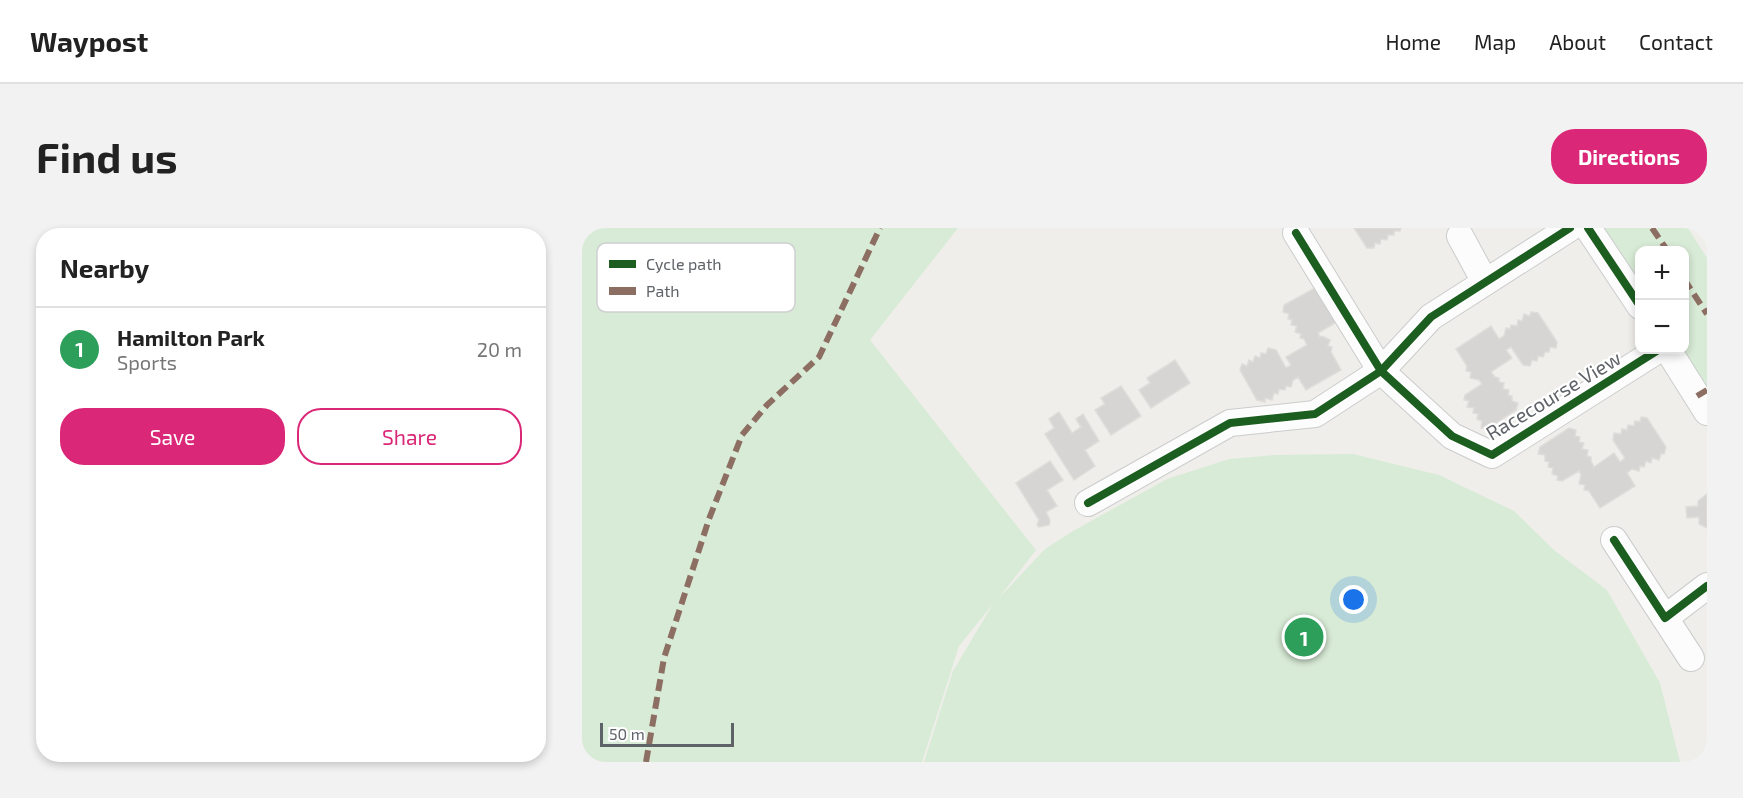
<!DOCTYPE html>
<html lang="en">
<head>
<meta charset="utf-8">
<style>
	body { margin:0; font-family:"Exo 2",sans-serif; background:#f2f2f2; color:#222 }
	.controls { position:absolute; right:18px; top:18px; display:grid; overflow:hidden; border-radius:12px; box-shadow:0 3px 9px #0003 }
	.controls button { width:54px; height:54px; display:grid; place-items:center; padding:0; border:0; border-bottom:2px solid #e0e0e0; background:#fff; color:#222; font:30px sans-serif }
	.scale { position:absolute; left:18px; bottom:15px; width:134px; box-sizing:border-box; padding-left:6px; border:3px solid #5f6368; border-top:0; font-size:16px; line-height:21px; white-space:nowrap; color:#5f6368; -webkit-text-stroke:4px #fff; paint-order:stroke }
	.you { position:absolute; left:772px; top:372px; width:21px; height:21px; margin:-15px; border:4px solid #fff; border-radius:50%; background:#1a73e8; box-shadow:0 0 0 9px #1a73e833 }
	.badge { display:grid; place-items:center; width:39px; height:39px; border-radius:50%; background:#db2777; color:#fff; font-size:20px; font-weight:700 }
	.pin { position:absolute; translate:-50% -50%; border:3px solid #fff; box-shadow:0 2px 6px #0006 }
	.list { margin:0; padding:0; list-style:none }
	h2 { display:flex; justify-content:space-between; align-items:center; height:78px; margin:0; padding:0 24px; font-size:26px }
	h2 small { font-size:20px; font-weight:400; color:#767676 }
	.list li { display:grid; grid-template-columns:39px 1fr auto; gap:18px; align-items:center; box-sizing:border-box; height:84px; padding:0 24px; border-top:2px solid #e0e0e0 }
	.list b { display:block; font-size:22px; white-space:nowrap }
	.list p { margin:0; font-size:20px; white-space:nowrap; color:#767676 }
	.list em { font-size:20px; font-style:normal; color:#767676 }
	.actions { display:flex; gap:12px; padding:18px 24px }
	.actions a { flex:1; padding:14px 0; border:2px solid #db2777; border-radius:24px; text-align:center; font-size:21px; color:#db2777 }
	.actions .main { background:#db2777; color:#fff }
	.map { position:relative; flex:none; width:1125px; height:534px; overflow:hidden; border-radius:24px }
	header { display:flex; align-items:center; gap:36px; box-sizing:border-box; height:84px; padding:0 30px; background:#fff; border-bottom:2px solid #e0e0e0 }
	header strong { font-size:28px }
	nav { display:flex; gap:33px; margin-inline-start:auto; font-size:21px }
	.intro { display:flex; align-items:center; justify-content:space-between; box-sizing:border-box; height:144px; padding:0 36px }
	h1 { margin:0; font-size:42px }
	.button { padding:15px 27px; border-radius:24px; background:#db2777; color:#fff; font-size:21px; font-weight:700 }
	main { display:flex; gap:36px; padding:0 36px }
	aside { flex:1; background:#fff; border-radius:24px; box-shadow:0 3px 9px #0003 }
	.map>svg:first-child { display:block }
</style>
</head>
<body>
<header>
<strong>Waypost</strong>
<nav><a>Home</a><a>Map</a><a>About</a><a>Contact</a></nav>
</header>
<div class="intro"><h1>Find us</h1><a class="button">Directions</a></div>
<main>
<aside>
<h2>Nearby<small></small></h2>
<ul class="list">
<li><span class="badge" style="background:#2e9e5b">1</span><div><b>Hamilton Park</b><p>Sports</p></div><em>20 m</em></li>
</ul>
<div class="actions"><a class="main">Save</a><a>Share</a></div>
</aside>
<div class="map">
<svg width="1125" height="534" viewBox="0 0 1125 534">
	<rect width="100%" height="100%" fill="#efeeea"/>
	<g fill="#d8ebd6">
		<polygon points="0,0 376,0 288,112 454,322 416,371 463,321 491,303 585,251 647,231 692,227 771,226 857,247 932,283 972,322 1025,362 1078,455 1098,534 342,534 371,443 411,376 377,418 340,534 0,534"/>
		<polygon points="1019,0 1106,0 1125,30 1125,162 1097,122 1102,122 1102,22 1058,22 1057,61"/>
	</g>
	<g fill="#d6d5d3" stroke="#deddd9" stroke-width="1.5">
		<polygon points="772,0 819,0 818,3 812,3 812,7 806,7 805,12 799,11 798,16 793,15 792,20 785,20"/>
		<polygon points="733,60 739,61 737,68 743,70 741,75 747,76 745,81 751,83 750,89 754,90 753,95 736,105 738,109 740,108 748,112 746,118 750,119 749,124 759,142 724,162 716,149 711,152 709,159 704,158 703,162 697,161 696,166 692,165 690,172 683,170 683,174 675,172 658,142 660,136 665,138 667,132 671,134 673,128 678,130 679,125 684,126 686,120 694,122 704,140 709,137 704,129 725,117 722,111 718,110 719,106 713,104 715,98 709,97 710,92 706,91 707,86 701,84 702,77"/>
		<polygon points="949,84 956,85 975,114 974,120 968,119 967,124 963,124 961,129 956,128 955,133 950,132 948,138 941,137 929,119 924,122 930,130 909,144 913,149 917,150 917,154 922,155 921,161 927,162 926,167 930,168 930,173 936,175 934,182 905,201 899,200 900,193 895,191 896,186 891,185 892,180 885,179 887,173 882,172 883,167 900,156 897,152 888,150 889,144 884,143 885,138 874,121 909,98 917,111 922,108 924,100 928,101 929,97 935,98 936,92 940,93 942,86 948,88"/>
		<polygon points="593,132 608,155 569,180 557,162 568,155 565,150"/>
		<polygon points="539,158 559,188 529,207 513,182 523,176 519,170"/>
		<polygon points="477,184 490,205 499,199 494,191 501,186 517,213 503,222 513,238 492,252 463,206 472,200 467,191"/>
		<polygon points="1059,189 1065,190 1084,219 1082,226 1079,226 1077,232 1070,230 1069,235 1064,233 1062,239 1058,238 1057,243 1050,241 1045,245 1053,258 1018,280 1007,263 1002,262 1003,257 997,256 999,247 997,243 980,253 975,252 976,248 970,246 971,240 966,239 967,234 963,233 963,227 956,226 958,219 987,200 994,202 993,208 998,209 997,214 1002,215 1000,221 1006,222 1005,228 1009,229 1009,233 1012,239 1032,225 1038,234 1043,230 1031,212 1032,205 1039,206 1040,201 1045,202 1046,197 1052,198 1053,193 1058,194"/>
		<polygon points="468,233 481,252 465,262 475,278 464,284 468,292 467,297 457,299 455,297 457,292 434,255"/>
		<polygon points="1125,266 1125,300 1117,296 1117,289 1105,290 1104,279 1116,278 1116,273"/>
	</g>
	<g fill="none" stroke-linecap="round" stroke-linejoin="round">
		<defs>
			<g id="minor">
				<polyline points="1006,0 1058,78"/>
				<polyline points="714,5 799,143 870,208 910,227 1076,122"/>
				<polyline points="878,8 903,54"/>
				<polyline points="1086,122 1125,184"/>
				<polyline points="506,275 648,195 733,186 799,143 849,89 988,0"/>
				<polyline points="1032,312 1083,390 1125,358"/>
				<polyline points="1083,390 1109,430"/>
			</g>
		</defs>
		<use href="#minor" stroke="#cbcccc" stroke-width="28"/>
		<use href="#minor" stroke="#fdfcfc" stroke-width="26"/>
		<g stroke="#8d6e63" stroke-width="6" stroke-dasharray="12 6" stroke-linecap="butt">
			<polyline points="1070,0 1085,22"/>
			<polyline points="1102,51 1125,86"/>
			<polyline points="1115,168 1125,162"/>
			<polyline points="64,534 82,430 127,291 160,207 185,177 237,129 298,0"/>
		</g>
		<defs>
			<g id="cycleway">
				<polyline points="1006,0 1058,78"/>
				<polyline points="714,5 799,143 870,208 910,227 1076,122"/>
				<polyline points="506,275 648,195 733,186 799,143 849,89 988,0"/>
				<polyline points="1032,312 1083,390 1125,358"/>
			</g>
		</defs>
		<use href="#cycleway" stroke="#fff" stroke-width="11"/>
		<use href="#cycleway" stroke="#1b5e20" stroke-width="8"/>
	</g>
	<g text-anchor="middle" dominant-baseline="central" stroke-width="4.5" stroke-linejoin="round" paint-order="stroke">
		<g font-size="20" fill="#5f6368" stroke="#fff">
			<text transform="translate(971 167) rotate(-31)">Racecourse View</text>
		</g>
	</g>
	<rect x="15" y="15" width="198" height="69" rx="9" fill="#fff" stroke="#cfd0d2" stroke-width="1.5"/>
	<rect x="27" y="32" width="27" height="8" fill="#1b5e20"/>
	<rect x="27" y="59" width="27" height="8" fill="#8d6e63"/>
	<g font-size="16" fill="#5f6368">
		<text x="64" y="42">Cycle path</text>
		<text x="64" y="69">Path</text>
	</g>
</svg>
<div class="controls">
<button>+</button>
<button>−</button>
</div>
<div class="scale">50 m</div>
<div class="you"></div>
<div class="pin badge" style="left:722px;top:409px;background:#2e9e5b">1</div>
</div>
</main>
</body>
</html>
